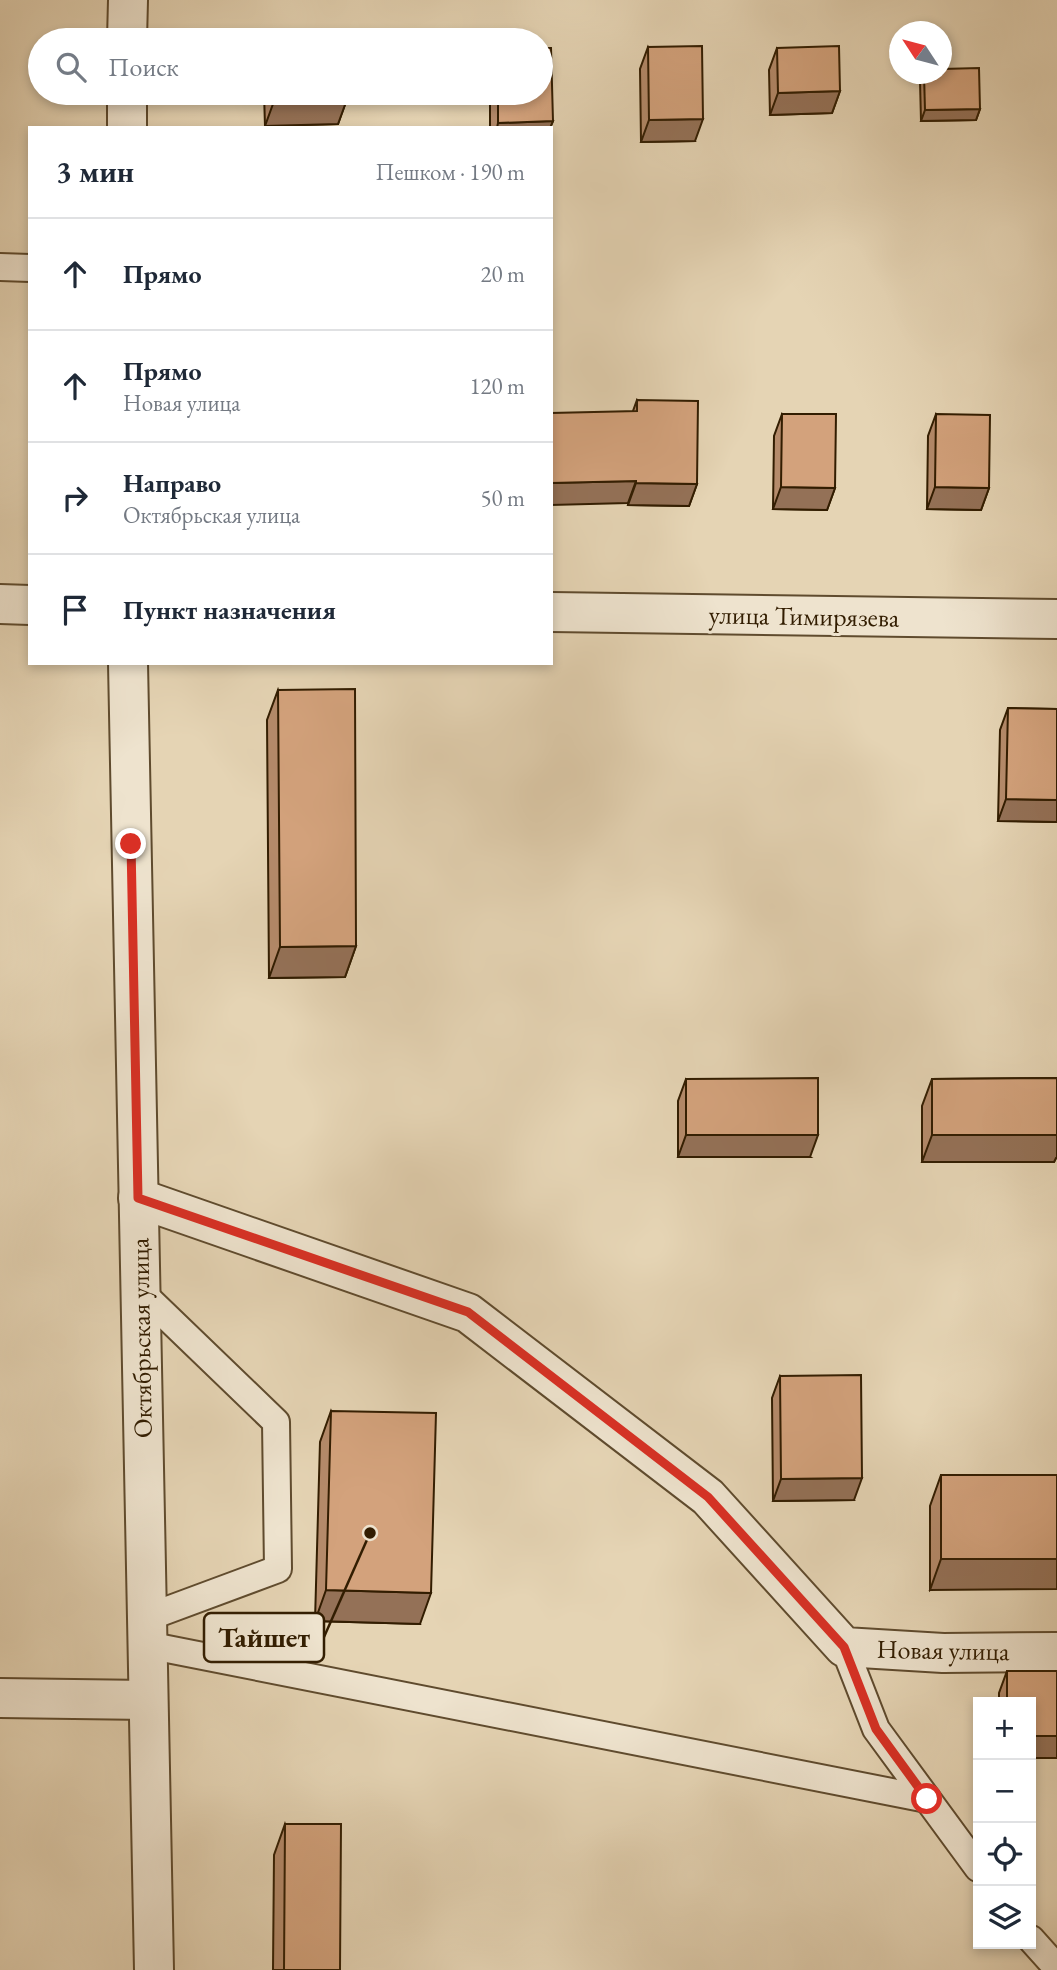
<!DOCTYPE html>
<html lang="ru">
<head>
<meta charset="utf-8">
<style>
	body { margin:0; font-family:"EB Garamond",serif; background:#f6f6f7; color:#1f2937 }
	.controls { position:absolute; right:21px; bottom:21px; display:grid; overflow:hidden; border-radius:0px; box-shadow:0 4px 10px #0003 }
	.controls button { width:63px; height:63px; display:grid; place-items:center; padding:0; border:0; border-bottom:2px solid #e0e1e3; background:#fff; color:#1f2937; font:35px sans-serif }
	.compass { position:absolute; left:889px; top:21px; width:63px; height:63px; border-radius:50%; background:#fff; box-shadow:0 4px 10px #0003; rotate:306deg }
	.stop { position:absolute; width:21px; height:21px; margin:-16px; border:5px solid #d93025; border-radius:50%; background:#fff }
	.stop.end { background:#d93025; border-color:#fff; box-shadow:0 2px 7px #0008 }
	.list { margin:0; padding:0; list-style:none }
	h2 { display:flex; justify-content:space-between; align-items:center; height:91px; margin:0; padding:0 28px; font-size:30px }
	h2 small { font-size:23px; font-weight:400; color:#747a83 }
	.list li { display:grid; grid-template-columns:46px 1fr auto; gap:21px; align-items:center; box-sizing:border-box; height:112px; padding:0 28px; border-top:2px solid #e0e1e3 }
	.list b { display:block; font-size:26px; white-space:nowrap }
	.list p { margin:0; font-size:23px; white-space:nowrap; color:#747a83 }
	.list em { font-size:23px; font-style:normal; color:#747a83 }
	.icon { flex:none; width:38px; height:38px; fill:none; stroke:currentColor; stroke-width:2; stroke-linecap:round; stroke-linejoin:round }
	.map { position:relative; flex:none; width:1057px; height:1970px; overflow:hidden }
	.search { position:absolute; background:#fff; box-shadow:0 4px 10px #0003; left:28px; top:28px; width:525px; height:77px; display:flex; align-items:center; gap:18px; box-sizing:border-box; padding:0 24px; border-radius:38px; color:#747a83; font-size:26px }
	.panel { position:absolute; background:#fff; box-shadow:0 4px 10px #0003; left:28px; top:126px; width:525px; height:539px; border-radius:0px }
	.map>svg:first-child { display:block }
</style>
</head>
<body>
<div class="map">
<svg width="1057" height="1970" viewBox="0 0 1057 1970">
	<rect width="100%" height="100%" fill="#e5d4b4"/>
	<filter id="stains"><feTurbulence type="fractalNoise" baseFrequency=".00286" numOctaves="4"/><feColorMatrix values="0 0 0 0 .2 0 0 0 0 .09 0 0 0 0 .02 0 0 0 .5 -.17"/></filter>
	<radialGradient id="worn" r=".72"><stop offset=".6" stop-color="#630" stop-opacity="0"/><stop offset="1" stop-color="#630" stop-opacity=".3"/></radialGradient>
	<g fill="none" stroke-linecap="round" stroke-linejoin="round">
		<defs>
			<g id="service">
				<polyline points="0,267 30,268"/>
				<polyline points="140,1291 276,1422 278,1569 146,1618"/>
				<polyline points="147,1645 927,1799"/>
				<polyline points="844,1647 876,1729 978,1868"/>
				<polyline points="1031,1939 1057,1968"/>
			</g>
			<g id="minor">
				<polyline points="127,40 128,0"/>
				<polyline points="127,128 127,93"/>
				<polyline points="0,604 30,605"/>
				<polyline points="551,612 1057,619"/>
				<polyline points="128,663 154,1970"/>
				<polyline points="138,1198 468,1313 708,1497 844,1647 943,1653 1057,1652"/>
				<polyline points="0,1698 148,1700"/>
			</g>
		</defs>
		<use href="#service" stroke="#5f4b2e" stroke-width="30"/>
		<use href="#minor" stroke="#5f4b2e" stroke-width="42"/>
		<use href="#service" stroke="#eee3ce" stroke-width="26"/>
		<use href="#minor" stroke="#eee3ce" stroke-width="38"/>
	</g>
	<g fill="#b58b6b" stroke="#321d01" stroke-width="2">
		<polygon points="648,47 695,141 641,142 640,69"/>
		<polygon points="777,48 840,91 832,113 770,115 769,70"/>
		<polygon points="923,74 942,74 980,109 976,120 921,121 920,81"/>
		<polygon points="264,93 345,93 346,102 338,124 265,126"/>
		<polygon points="490,93 541,93 553,121 550,128 490,128"/>
		<polygon points="637,400 697,484 689,506 628,505 633,411"/>
		<polygon points="782,414 835,488 827,510 773,509 774,436"/>
		<polygon points="936,414 989,488 981,510 927,509 928,436"/>
		<polygon points="278,690 356,946 345,977 269,978 267,720"/>
		<polygon points="1008,708 1057,709 1057,822 998,821 1000,730"/>
		<polygon points="1057,1078 1057,1158 1056,1158 1054,1162 922,1162 922,1106 932,1079"/>
		<polygon points="686,1079 810,1157 678,1157 678,1101"/>
		<polygon points="780,1376 854,1500 773,1501 772,1398"/>
		<polygon points="331,1411 420,1624 315,1621 320,1442"/>
		<polygon points="941,1475 1057,1475 930,1590 930,1506"/>
		<polygon points="1007,1671 1057,1671 1057,1758 1031,1758 1031,1702 999,1702 999,1693"/>
		<polygon points="285,1824 340,1970 273,1970 274,1855"/>
	</g>
	<g fill="#947157" stroke="#321d01" stroke-width="2">
		<polygon points="840,91 832,113 770,115 778,93"/>
		<polygon points="346,102 338,124 265,126 273,104"/>
		<polygon points="980,109 976,120 921,121 925,110"/>
		<polygon points="703,119 695,141 641,142 649,120"/>
		<polygon points="553,121 550,128 497,128 498,123"/>
		<polygon points="636,481 628,503 551,505 551,483"/>
		<polygon points="636,483 697,484 689,506 628,505"/>
		<polygon points="781,487 835,488 827,510 773,509"/>
		<polygon points="935,487 989,488 981,510 927,509"/>
		<polygon points="1006,799 1057,800 1057,822 998,821"/>
		<polygon points="356,946 345,977 269,978 280,947"/>
		<polygon points="686,1135 818,1135 810,1157 678,1157"/>
		<polygon points="932,1135 1057,1135 1057,1158 1056,1158 1054,1162 922,1162"/>
		<polygon points="862,1478 854,1500 773,1501 781,1479"/>
		<polygon points="941,1559 1057,1559 1057,1589 930,1590"/>
		<polygon points="326,1590 431,1593 420,1624 315,1621"/>
		<rect x="1031" y="1736" width="26" height="22"/>
	</g>
	<g fill="#d3a27c" stroke="#321d01" stroke-width="2">
		<polygon points="702,46 703,119 649,120 648,47"/>
		<polygon points="839,46 840,91 778,93 777,48"/>
		<polygon points="541,48 551,48 553,121 498,123 498,93 541,93"/>
		<polygon points="979,68 980,109 925,110 924,74 942,74 942,69"/>
		<polygon points="273,93 345,93 346,102 273,104"/>
		<polygon points="637,400 698,401 697,484 636,483 636,481 551,483 551,413 637,411"/>
		<polygon points="782,414 836,414 835,488 781,487"/>
		<polygon points="936,414 990,415 989,488 935,487"/>
		<polygon points="355,689 356,946 280,947 278,690"/>
		<polygon points="1008,708 1057,709 1057,800 1006,799"/>
		<polygon points="818,1078 818,1135 686,1135 686,1079"/>
		<polygon points="1057,1078 1057,1135 932,1135 932,1079"/>
		<polygon points="861,1375 862,1478 781,1479 780,1376"/>
		<polygon points="331,1411 436,1413 431,1593 326,1590"/>
		<rect x="941" y="1475" width="116" height="84"/>
		<polygon points="1007,1671 1057,1671 1057,1736 1031,1736 1031,1702 1007,1702"/>
		<polygon points="285,1824 341,1824 340,1970 284,1970"/>
	</g>
	<g fill="none" stroke-linecap="round" stroke-linejoin="round">
		<polyline stroke="#d93025" stroke-width="9" points="131,844 138,1198 468,1312 708,1497 844,1647 876,1729 927,1799"/>
	</g>
	<g text-anchor="middle" dominant-baseline="central" stroke-width="6" stroke-linejoin="round" paint-order="stroke">
		<g font-size="26" fill="#321d01" stroke="#eee3ce">
			<text transform="translate(804 616) rotate(1)">улица Тимирязева</text>
			<text transform="translate(141 1338) rotate(-91)">Октябрьская улица</text>
			<text transform="translate(943 1650) rotate(1)">Новая улица</text>
		</g>
	</g>
	<path fill="none" stroke="#321d01" stroke-width="2.5" d="M370 1533L324 1637"/>
	<circle fill="#321d01" stroke="#eee3ce" stroke-width="2.5" cx="370" cy="1533" r="7"/>
	<rect fill="#eee3ce" stroke="#321d01" stroke-width="2.5" x="204" y="1613" width="120" height="49" rx="7"/>
	<g font-size="28" text-anchor="middle" font-weight="bold" fill="#321d01">
		<text x="264" y="1647">Тайшет</text>
	</g>
	<rect width="100%" height="100%" filter="url(#stains)"/>
	<rect width="100%" height="100%" fill="url(#worn)"/>
</svg>
<div class="controls">
<button>+</button>
<button>−</button>
<button><svg class="icon" aria-label="locate" viewBox="0 0 24 24"><circle cx="12" cy="12" r="6"/><path d="M12 2v4M12 18v4M2 12h4M18 12h4"/></svg></button>
<button><svg class="icon" aria-label="layers" viewBox="0 0 24 24"><path d="M12 4l9 5-9 5-9-5zM3 14l9 5 9-5"/></svg></button>
</div>
<svg class="compass" viewBox="-18 -18 36 36"><path d="M0-13l5 13h-10z" fill="#e53935"/><path d="M0 13l5-13h-10z" fill="#747a83"/></svg>
<div class="stop" style="left:927px;top:1799px"></div>
<div class="stop end" style="left:131px;top:844px"></div>
<div class="search"><svg class="icon" aria-label="search" viewBox="0 0 24 24"><circle cx="10" cy="10" r="6"/><path d="M15 15l6 6"/></svg>Поиск</div>
<section class="panel">
<h2>3 мин<small>Пешком · 190 m</small></h2>
<ul class="list">
<li><svg class="icon" aria-label="ahead" viewBox="0 0 24 24"><path d="M12 20V5M6 11l6-6 6 6"/></svg><div><b>Прямо</b></div><em>20 m</em></li>
<li><svg class="icon" aria-label="ahead" viewBox="0 0 24 24"><path d="M12 20V5M6 11l6-6 6 6"/></svg><div><b>Прямо</b><p>Новая улица</p></div><em>120 m</em></li>
<li><svg class="icon" aria-label="right" viewBox="0 0 24 24"><path d="M7 20v-9h11M14 6l5 5-5 5"/></svg><div><b>Направо</b><p>Октябрьская улица</p></div><em>50 m</em></li>
<li><svg class="icon" aria-label="arrive" viewBox="0 0 24 24"><path d="M6 21V4h12l-3 4 3 4H6"/></svg><div><b>Пункт назначения</b></div></li>
</ul>
</section>
</div>
</body>
</html>
